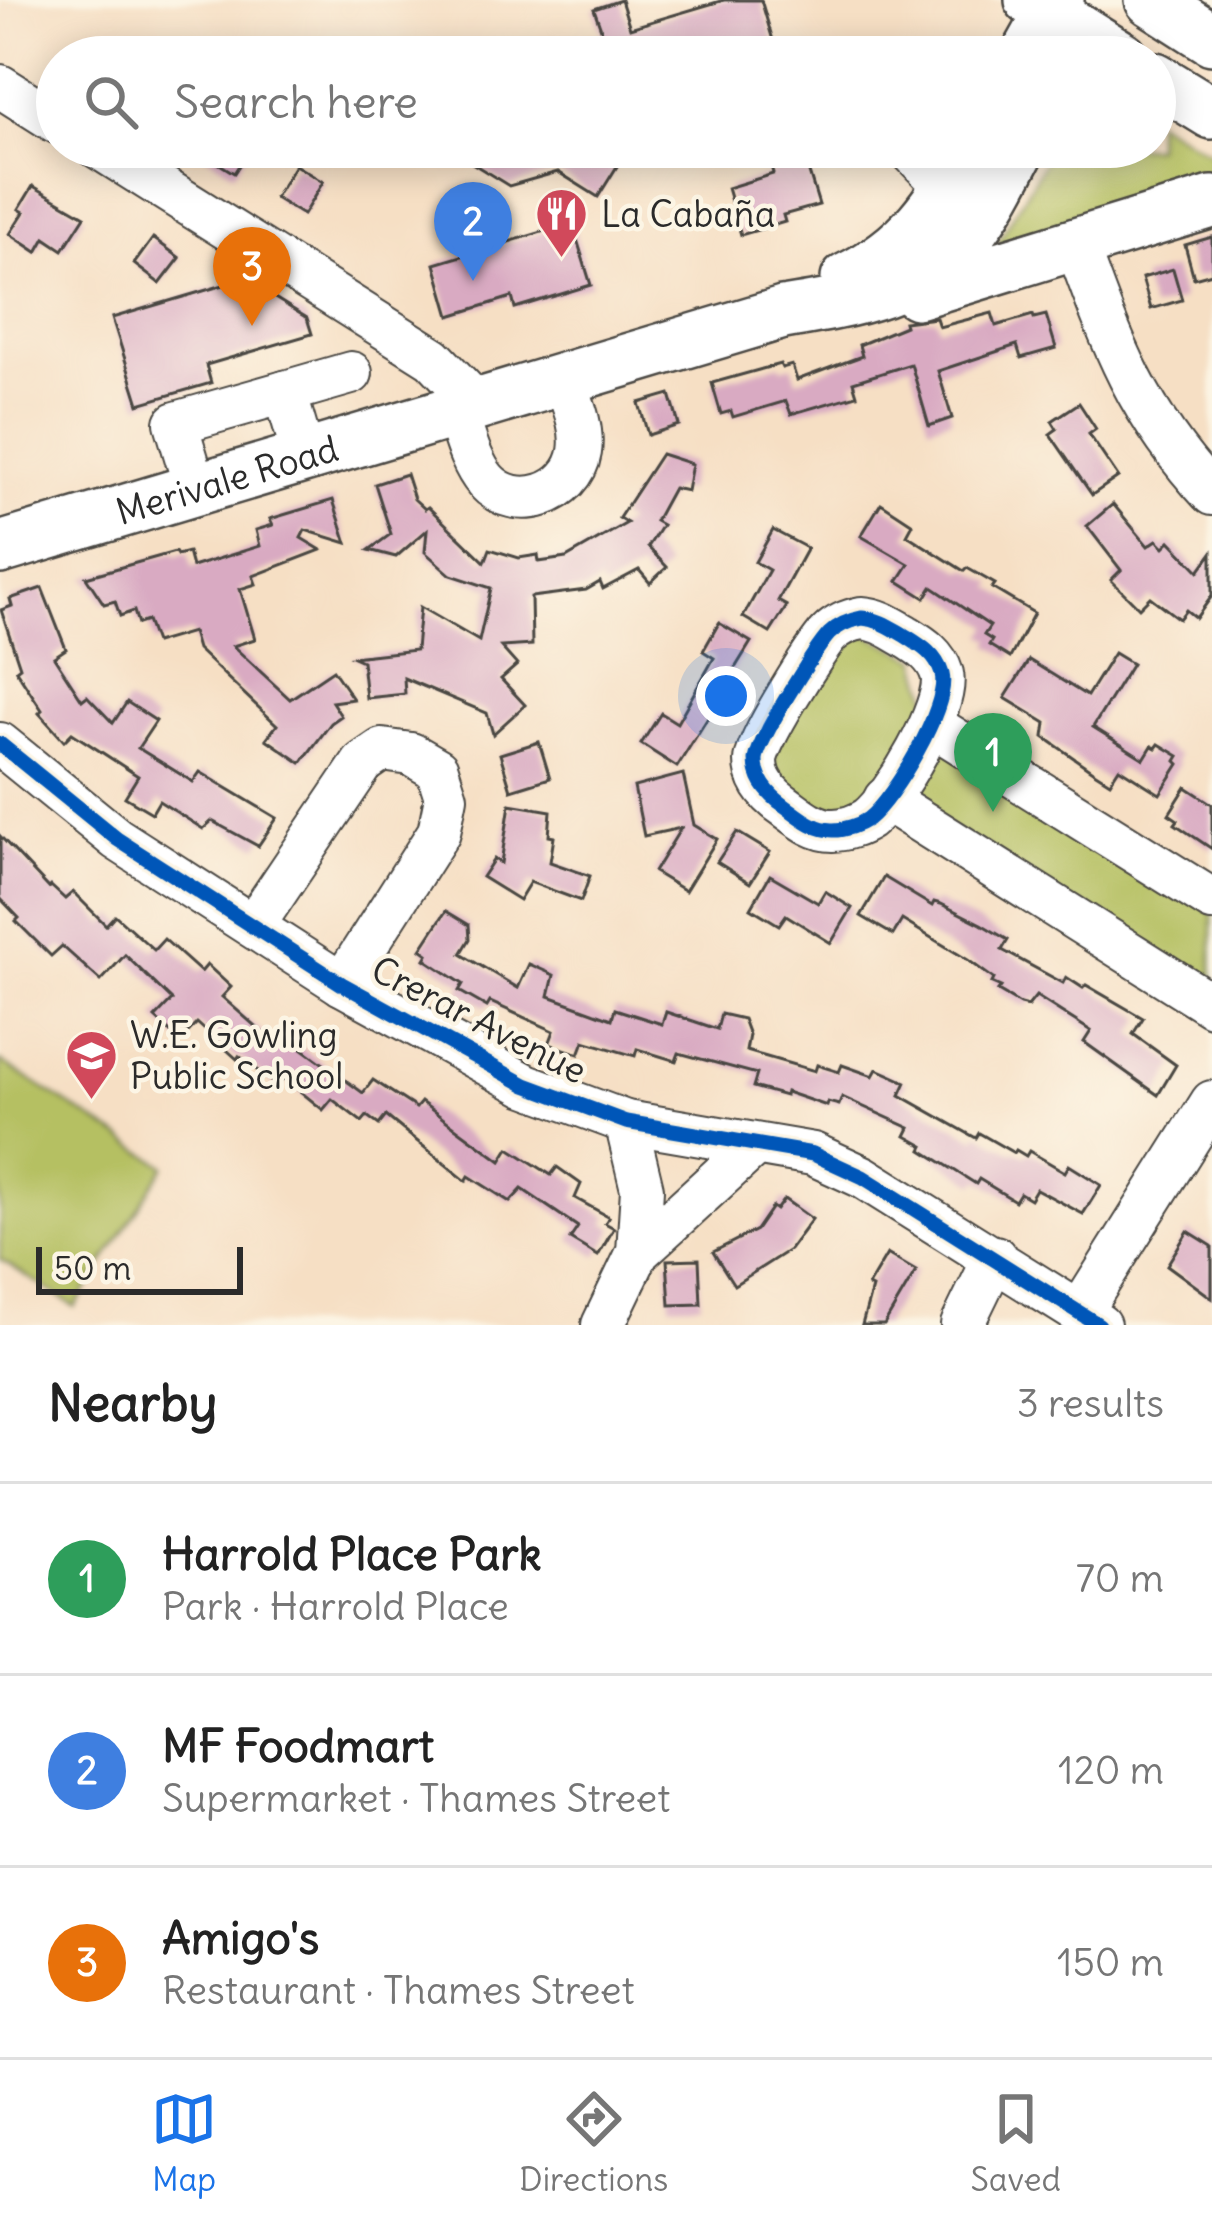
<!DOCTYPE html>
<html lang="en">
<head>
<meta charset="utf-8">
<style>
	body { margin:0; font-family:Delius,sans-serif; background:#f2f2f2; color:#222 }
	.scale { position:absolute; left:36px; bottom:30px; width:207px; box-sizing:border-box; padding-left:12px; border:6px solid #2b2b2b; border-top:0; font-size:33px; line-height:42px; white-space:nowrap; color:#2b2b2b; -webkit-text-stroke:9px #fcf5e5; paint-order:stroke }
	.you { position:absolute; left:726px; top:696px; width:42px; height:42px; margin:-30px; border:9px solid #fff; border-radius:50%; background:#1a73e8; box-shadow:0 0 0 18px #1a73e833 }
	.badge { display:grid; place-items:center; width:78px; height:78px; border-radius:50%; background:#1a73e8; color:#fff; font-size:39px; font-weight:700 }
	.pin { position:absolute; translate:-50% -99px; filter:drop-shadow(0 3px 6px #0008) }
	.pin::after { content:''; position:absolute; top:63px; width:42px; height:36px; background:inherit; clip-path:polygon(0 0,100% 0,50% 100%) }
	.list { margin:0; padding:0; list-style:none }
	h2 { display:flex; justify-content:space-between; align-items:center; height:156px; margin:0; padding:0 48px; font-size:51px }
	h2 small { font-size:39px; font-weight:400; color:#767676 }
	.list li { display:grid; grid-template-columns:78px 1fr auto; gap:36px; align-items:center; box-sizing:border-box; height:192px; padding:0 48px; border-top:3px solid #e0e0e0 }
	.list b { display:block; font-size:45px; white-space:nowrap }
	.list p { margin:0; font-size:39px; white-space:nowrap; color:#767676 }
	.list em { font-size:39px; font-style:normal; color:#767676 }
	.icon { flex:none; width:66px; height:66px; fill:none; stroke:currentColor; stroke-width:2; stroke-linecap:round; stroke-linejoin:round }
	.map { position:relative; flex:none; width:1212px; height:1325px; overflow:hidden }
	.search { position:absolute; background:#fff; box-shadow:0 6px 30px #0003; left:36px; right:36px; top:36px; height:132px; display:flex; align-items:center; gap:30px; box-sizing:border-box; padding:0 42px; border-radius:66px; color:#767676; font-size:45px }
	.sheet { height:732px; background:#fff }
	nav { display:flex; justify-content:space-around; align-items:center; box-sizing:border-box; height:168px; border-top:3px solid #e0e0e0; background:#fff; font-size:33px; color:#767676 }
	nav a { display:grid; justify-items:center; gap:6px }
	nav .on { color:#1a73e8 }
	.map>svg:first-child { display:block }
</style>
</head>
<body>
<div class="map">
<svg width="1212" height="1325" viewBox="0 0 1212 1325">
	<rect width="100%" height="100%" fill="#fcf5e5"/>
	<filter id="ink" filterUnits="userSpaceOnUse"><feTurbulence type="fractalNoise" baseFrequency=".00833" numOctaves="2"/><feDisplacementMap in="SourceGraphic" scale="24" xChannelSelector="R" yChannelSelector="G"/><feConvolveMatrix kernelMatrix="1 2 1 2 8 2 1 2 1" color-interpolation-filters="sRGB"/></filter>
	<filter id="wash" filterUnits="userSpaceOnUse"><feTurbulence type="fractalNoise" baseFrequency=".004" numOctaves="4" result="noise"/><feDisplacementMap in="SourceGraphic" scale="48" xChannelSelector="R" yChannelSelector="G"/><feGaussianBlur stdDeviation="2.7" result="paint"/><feColorMatrix in="noise" values="0 0 0 0 0 0 0 0 0 0 0 0 0 0 0 0 0 1.4 0 .05"/><feComposite in="paint" operator="in"/></filter>
	<g filter="url(#wash)">
		<rect width="100%" height="100%" fill="#f6dfc4"/>
		<g fill="#b5c062" stroke="#707646" stroke-width="3">
			<polygon points="1155,121 1212,154 1212,182 1000,250 999,240 1053,147 1155,147"/>
			<polygon points="863,633 918,659 930,703 1212,908 1212,993 883,787 855,811 818,809 774,774 775,743 834,647"/>
			<polygon points="0,1061 165,1166 75,1307 0,1259"/>
		</g>
		<g id="blocks">
			<g fill="#d9aac2">
				<polygon points="621,0 630,28 724,0 761,0 778,57 597,57 606,43 594,9"/>
				<polygon points="192,147 251,147 234,173"/>
				<polygon points="446,147 629,147 598,197 558,172 509,186"/>
				<polygon points="804,156 819,205 783,215 785,222 741,235 727,188 773,174 771,165"/>
				<polygon points="295,165 323,182 303,215 275,198"/>
				<polygon points="33,186 85,216 63,250 45,238 37,252 10,234 24,212 19,209"/>
				<polygon points="572,223 591,285 515,308 512,297 450,316 435,264"/>
				<polygon points="1212,237 1212,273 1194,278 1185,245"/>
				<polygon points="153,238 180,258 160,284 134,264"/>
				<polygon points="1173,269 1182,300 1151,309 1142,278"/>
				<polygon points="244,279 307,318 312,334 206,365 211,383 139,404 112,318"/>
				<polygon points="992,313 996,326 1033,315 1034,318 1046,315 1056,348 1021,358 1017,345 938,371 952,418 929,426 911,364 853,382 857,395 791,414 786,401 733,417 731,411 721,414 712,383 780,364 782,368 792,365 797,380 862,356 859,345 905,326 904,322 936,318 939,327"/>
				<polygon points="670,394 679,425 648,435 639,403"/>
				<polygon points="1079,403 1096,429 1089,434 1118,477 1092,495 1050,434 1057,429 1052,421"/>
				<polygon points="661,454 692,464 687,491 673,488 655,521 662,525 648,547 667,567 650,583 639,570 603,589 600,582 586,590 531,597 532,645 501,647 517,665 501,679 525,705 493,734 487,713 404,678 405,694 366,698 362,661 353,657 416,650 420,607 479,641 491,588 451,575 425,552 427,530 396,557 369,550 391,534 375,484 406,474 414,499 425,509 428,507 485,562 490,549 519,558 538,555 539,562 566,558 627,523 619,518"/>
				<polygon points="333,500 347,543 305,530 301,538 321,550 253,576 256,584 240,589 255,639 233,646 290,699 333,670 353,699 332,702 341,716 331,723 301,763 266,739 277,725 197,649 192,632 155,643 147,621 138,624 134,611 120,616 115,601 104,604 86,577 175,552 177,555 188,552 192,567 260,546 256,530 273,525 270,519"/>
				<polygon points="881,503 913,524 907,535 964,571 967,568 995,584 992,588 1034,613 1010,658 989,645 992,640 984,635 990,626 932,587 925,598 898,581 909,564 861,536"/>
				<polygon points="1113,504 1148,546 1157,540 1164,547 1170,541 1199,571 1212,553 1212,596 1196,618 1186,610 1179,619 1150,597 1139,608 1111,580 1121,570 1087,526"/>
				<polygon points="773,530 807,548 778,601 787,606 770,633 743,617 769,570 755,562"/>
				<polygon points="42,588 66,649 54,657 82,700 87,696 113,723 127,702 156,721 138,748 193,782 200,772 277,818 258,846 212,821 203,829 159,801 152,813 125,797 138,776 72,733 64,741 39,713 42,710 16,670 20,667 1,610 12,606 10,599"/>
				<polygon points="719,623 751,642 724,686 735,693 730,702 717,721 709,716 677,767 641,744 661,713 677,723 714,658 703,651"/>
				<polygon points="1114,653 1132,664 1093,727 1144,759 1152,746 1156,748 1159,744 1179,756 1176,761 1179,764 1160,794 1119,768 1110,782 1091,770 1044,737 1046,723 1005,698 1029,660 1087,696"/>
				<polygon points="539,742 550,778 511,790 500,754"/>
				<polygon points="683,774 694,825 717,839 685,891 654,872 681,828 644,836 634,787"/>
				<polygon points="1186,787 1212,804 1212,849 1175,824 1178,820 1169,814"/>
				<polygon points="510,804 551,811 549,836 554,837 550,862 590,876 581,901 530,882 519,900 482,877 494,859 501,863"/>
				<polygon points="737,832 770,852 750,883 717,862"/>
				<polygon points="0,836 49,888 51,886 65,899 73,892 106,925 115,915 154,950 164,939 201,972 207,965 231,987 222,997 272,1041 280,1032 363,1093 373,1080 416,1108 421,1102 501,1161 509,1148 551,1175 557,1167 581,1184 575,1198 609,1217 605,1223 614,1228 598,1256 570,1239 578,1227 522,1189 510,1202 469,1176 466,1181 386,1116 379,1125 367,1116 362,1122 332,1099 323,1110 284,1078 277,1086 239,1056 237,1059 197,1023 180,1041 155,1018 172,1000 125,955 101,981 62,946 51,956 16,921 19,918 0,898"/>
				<polygon points="770,875 818,903 825,891 852,908 831,943 786,915 779,925 751,908"/>
				<polygon points="884,877 932,906 934,902 941,904 981,924 1008,940 1002,950 1063,983 1066,977 1083,988 1086,985 1143,1018 1133,1034 1176,1065 1158,1095 1084,1042 1091,1031 1036,996 1028,1006 1020,1004 998,991 1001,987 992,983 994,979 968,960 902,920 893,935 861,916"/>
				<polygon points="446,911 469,925 470,939 461,954 518,988 529,964 554,975 549,996 612,1019 615,1009 662,1024 666,1012 717,1029 721,1014 743,1019 749,1035 746,1051 815,1071 817,1065 839,1072 842,1065 873,1076 877,1069 906,1082 900,1095 976,1138 979,1133 1014,1153 1016,1150 1026,1156 1029,1151 1065,1172 1069,1165 1101,1185 1083,1214 1036,1189 1030,1199 1020,1193 1015,1201 979,1179 976,1184 922,1150 924,1146 906,1136 910,1128 842,1097 839,1105 828,1102 827,1106 786,1092 785,1096 753,1087 757,1074 679,1053 676,1061 637,1049 635,1056 584,1041 579,1054 549,1044 554,1031 490,1002 487,1007 459,991 463,984 425,959 428,954 421,949"/>
				<polygon points="784,1199 812,1219 789,1250 734,1285 713,1252 756,1230 772,1207 776,1210"/>
				<polygon points="1188,1231 1212,1246 1212,1298 1167,1265"/>
				<polygon points="887,1254 916,1271 884,1325 862,1325 872,1288 868,1286"/>
				<polygon points="699,1259 701,1304 670,1305 667,1260"/>
			</g>
		</g>
	</g>
	<g filter="url(#ink)">
		<use href="#blocks" fill-opacity="0" stroke="#494642" stroke-width="3"/>
		<g fill="none" stroke-linecap="round" stroke-linejoin="round">
			<defs>
				<g id="minor">
					<polyline points="0,86 57,122"/>
					<polyline points="98,147 433,358 478,405"/>
					<polyline points="907,147 947,188"/>
					<path d="M1076,244C1112,344 1138,415 1212,494"/>
					<polyline points="285,392 351,373"/>
					<path d="M456,412C464,435 470,462 486,481C516,514 573,495 580,452C584,427 572,402 564,379"/>
					<polyline points="196,490 176,423 285,392 304,457"/>
					<path d="M862,618C879,619 890,627 904,635C920,645 936,654 942,674C950,705 893,800 868,819C859,825 845,830 833,830C814,830 799,816 785,806C769,795 756,781 756,761C755,744 816,648 829,634C838,625 851,620 862,618Z"/>
					<polyline points="932,725 1212,900"/>
					<polyline points="0,744 117,839 342,984 526,1085 626,1122 813,1154 863,1177 1099,1325"/>
					<polyline points="885,799 1212,1005"/>
					<polyline points="253,926 363,763 382,750 411,754 437,769 446,797 439,832 342,984"/>
					<polyline points="626,1122 642,1189 638,1252"/>
					<polyline points="1080,1312 1212,1102"/>
					<polyline points="603,1325 638,1252 754,1146"/>
					<polyline points="962,1325 995,1257"/>
				</g>
				<g id="major">
					<polyline points="1031,0 1122,57"/>
					<polyline points="1151,0 1212,39"/>
					<polyline points="1026,57 1058,0"/>
					<polyline points="1155,78 1212,113"/>
					<path d="M847,279C912,247 936,207 972,147"/>
					<polyline points="917,293 1212,202"/>
					<path id="s1" d="M0,548L783,313C851,302 922,290 968,235C990,209 1005,176 1021,147"/>
				</g>
			</defs>
			<use href="#minor" stroke="#494642" stroke-width="46"/>
			<use href="#major" stroke="#494642" stroke-width="56"/>
			<use href="#minor" stroke="#fff" stroke-width="42"/>
			<use href="#major" stroke="#fff" stroke-width="51"/>
			<defs>
				<g id="cycleway">
					<path d="M862,618C879,619 890,627 904,635C920,645 936,654 942,674C950,705 893,800 868,819C859,825 845,830 833,830C814,830 799,816 785,806C769,795 756,781 756,761C755,744 816,648 829,634C838,625 851,620 862,618Z"/>
					<polyline points="0,744 117,839 342,984 526,1085 626,1122 813,1154 863,1177 1099,1325"/>
				</g>
			</defs>
			<use href="#cycleway" stroke="#fcf5e5" stroke-width="22"/>
			<use href="#cycleway" stroke="#0057b8" stroke-width="15"/>
		</g>
	</g>
	<defs>
		<symbol id="restaurant-pin" viewBox="-11 -11 22 30"><path d="M0 17L-7.5 6A9.5 9.5 0 1 1 7.5 6Z" fill="#d1495b" stroke="#fcf5e5"/><path d="M-5-6h1v4h1v-4h1v4h1v-4h1v5L-1.5 .5V6h-2V.5L-5-1ZM5-6V6H3V1.5H1.5Q1.5-4 5-6Z" fill="#fff"/></symbol>
		<symbol id="school-pin" viewBox="-11 -11 22 30"><path d="M0 17L-7.5 6A9.5 9.5 0 1 1 7.5 6Z" fill="#d1495b" stroke="#fcf5e5"/><path d="M0-5L7-2L0 1L-7-2ZM-4 1L0 2.5L4 1V4Q0 6-4 4Z" fill="#fff"/></symbol>
	</defs>
	<g fill-rule="evenodd">
		<use href="#restaurant-pin" x="532" y="184" width="59" height="81"/>
		<use href="#school-pin" x="62" y="1026" width="59" height="81"/>
	</g>
	<g text-anchor="middle" dominant-baseline="central" stroke-width="9" stroke-linejoin="round" paint-order="stroke">
		<g font-size="36" fill="#2b2b2b" stroke="#fcf5e5" text-anchor="start">
			<text x="601" y="214">La Cabaña</text>
			<text x="130" y="1035">W.E. Gowling<tspan x="130" dy="41">Public School</tspan></text>
		</g>
		<g font-size="36" fill="#2b2b2b" stroke="#fcf5e5">
			<text stroke="none"><textPath href="#s1" startOffset="237">Merivale Road</textPath></text>
			<text transform="translate(479 1020) rotate(27)">Crerar Avenue</text>
		</g>
	</g>
</svg>
<div class="scale">50 m</div>
<div class="you"></div>
<div class="pin badge" style="left:993px;top:812px;background:#2e9e5b">1</div>
<div class="pin badge" style="left:473px;top:281px;background:#3f7fe0">2</div>
<div class="pin badge" style="left:252px;top:326px;background:#e8710a">3</div>
<div class="search"><svg class="icon" aria-label="search" viewBox="0 0 24 24"><circle cx="10" cy="10" r="6"/><path d="M15 15l6 6"/></svg>Search here</div>
</div>
<section class="sheet">
<h2>Nearby<small>3 results</small></h2>
<ul class="list">
<li><span class="badge" style="background:#2e9e5b">1</span><div><b>Harrold Place Park</b><p>Park · Harrold Place</p></div><em>70 m</em></li>
<li><span class="badge" style="background:#3f7fe0">2</span><div><b>MF Foodmart</b><p>Supermarket · Thames Street</p></div><em>120 m</em></li>
<li><span class="badge" style="background:#e8710a">3</span><div><b>Amigo's</b><p>Restaurant · Thames Street</p></div><em>150 m</em></li>
</ul>
</section>
<nav>
<a class="on"><svg class="icon" aria-label="map" viewBox="0 0 24 24"><path d="M3 6l6-2 6 2 6-2v14l-6 2-6-2-6 2zM9 4v14M15 6v14"/></svg>Map</a>
<a><svg class="icon" aria-label="directions" viewBox="0 0 24 24"><path d="M12 3l9 9-9 9-9-9zM9 14v-3h6M13 9l2 2-2 2"/></svg>Directions</a>
<a><svg class="icon" aria-label="saved" viewBox="0 0 24 24"><path d="M7 4h10v16l-5-4-5 4z"/></svg>Saved</a>
</nav>
</body>
</html>
